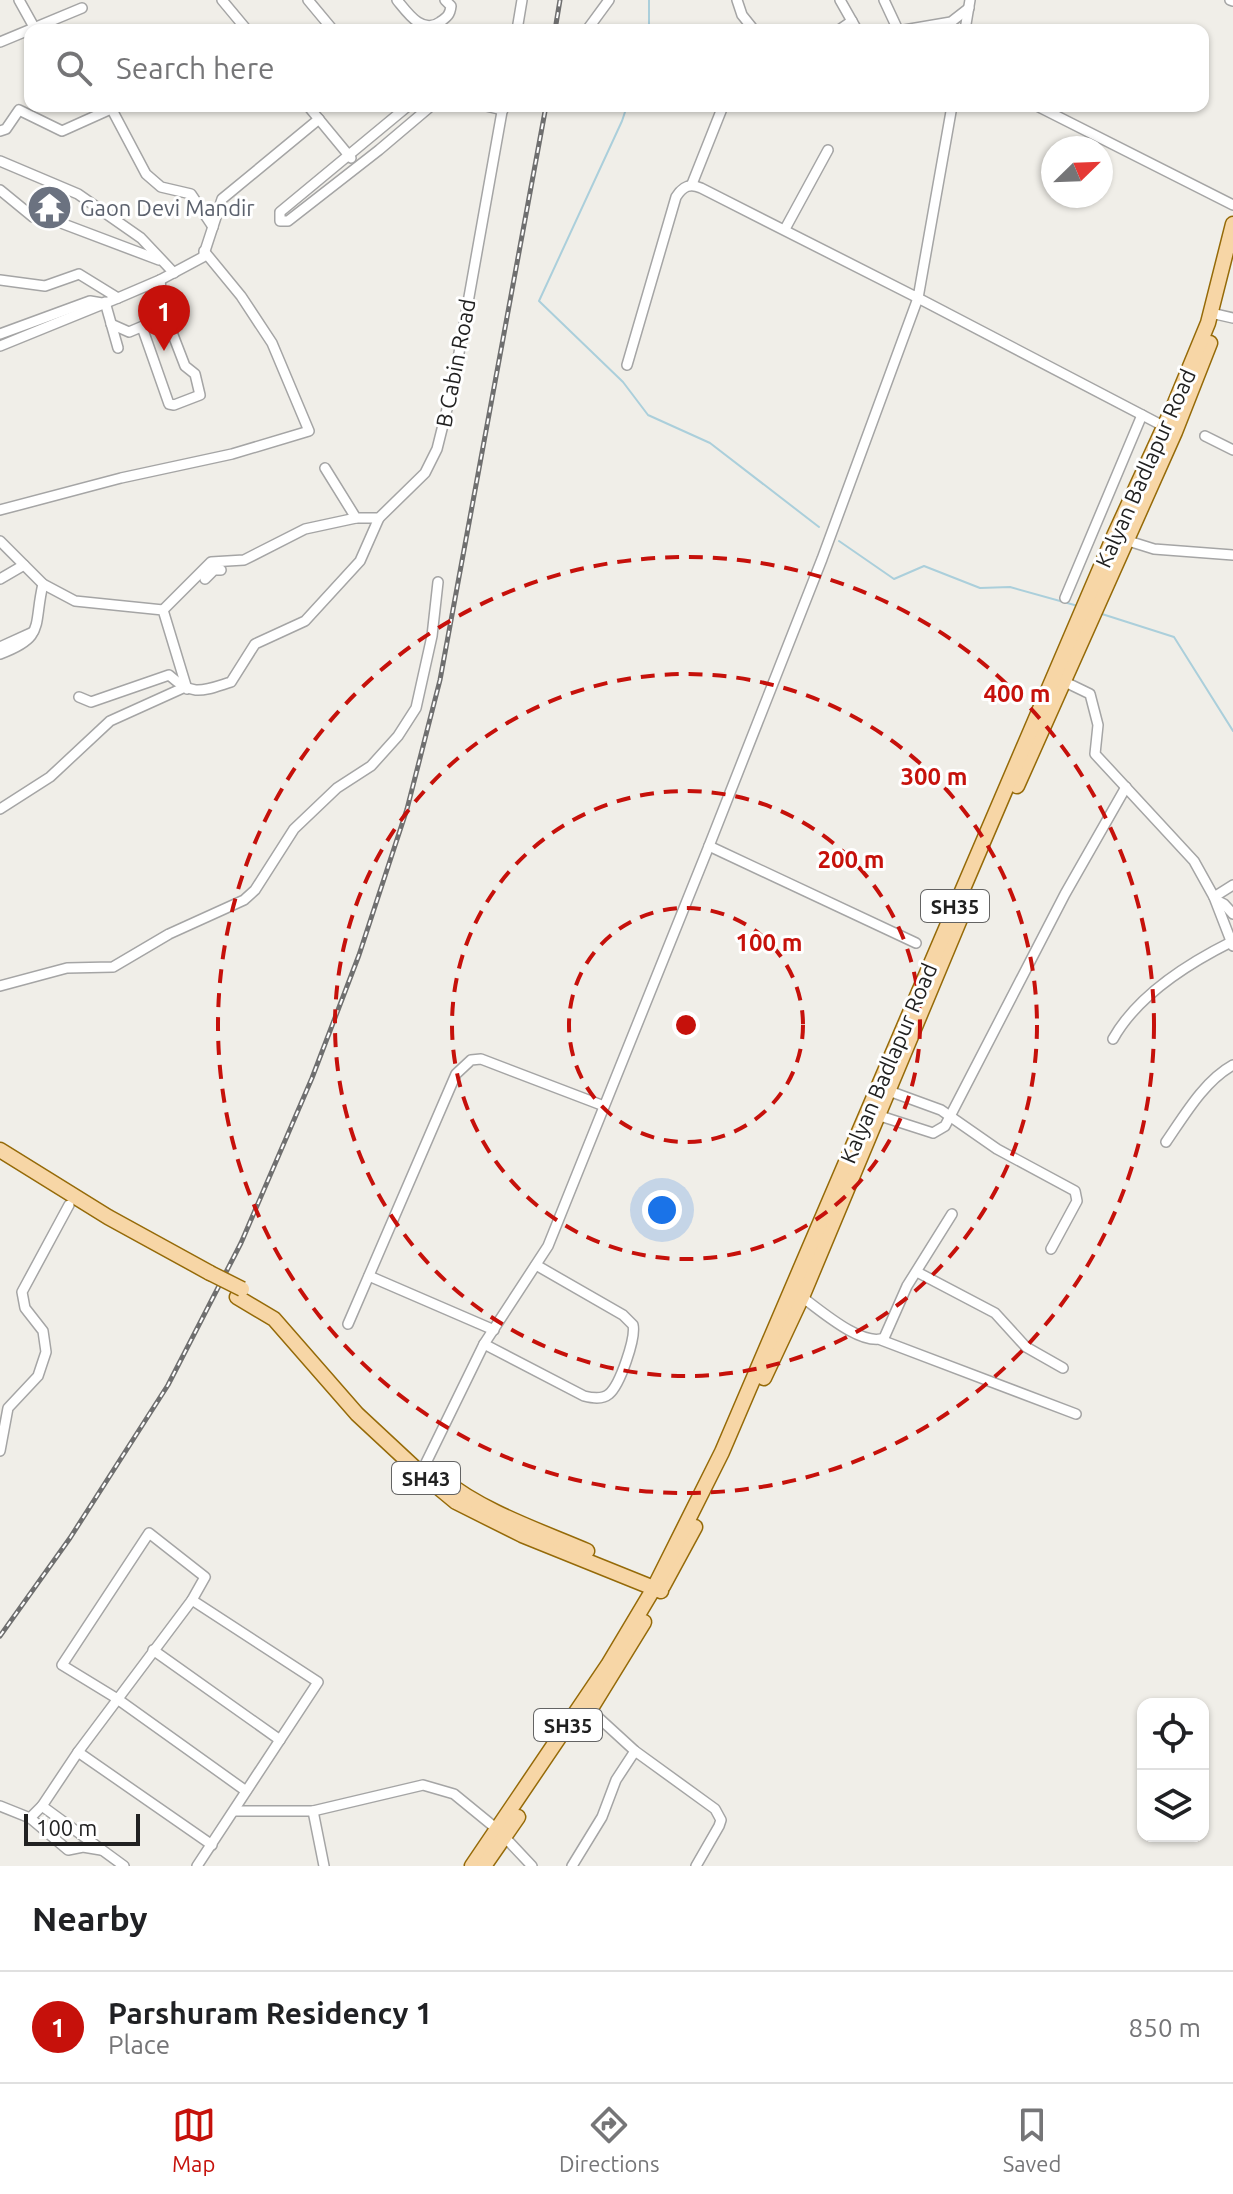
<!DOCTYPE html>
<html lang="en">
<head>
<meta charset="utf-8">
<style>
	body { margin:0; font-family:Ubuntu,sans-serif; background:#f2f2f2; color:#202124 }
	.controls { position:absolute; right:24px; bottom:24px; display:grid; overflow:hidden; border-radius:16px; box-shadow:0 2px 6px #0004 }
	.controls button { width:72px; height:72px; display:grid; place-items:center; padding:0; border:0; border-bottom:2px solid #e0e0e0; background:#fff; color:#202124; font:40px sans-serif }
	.compass { position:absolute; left:1041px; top:136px; width:72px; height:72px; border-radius:50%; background:#fff; box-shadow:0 2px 6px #0004; rotate:67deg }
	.scale { position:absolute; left:24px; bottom:20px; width:116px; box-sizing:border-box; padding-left:8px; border:4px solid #212121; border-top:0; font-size:22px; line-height:28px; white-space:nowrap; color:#212121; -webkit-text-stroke:6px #fff; paint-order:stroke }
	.you { position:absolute; left:662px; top:1210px; width:28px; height:28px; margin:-20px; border:6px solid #fff; border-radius:50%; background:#1a73e8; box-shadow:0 0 0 12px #1a73e833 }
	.badge { display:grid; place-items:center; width:52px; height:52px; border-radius:50%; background:#c6110b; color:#fff; font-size:26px; font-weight:700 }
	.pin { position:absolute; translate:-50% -66px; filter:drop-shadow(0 2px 4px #0008) }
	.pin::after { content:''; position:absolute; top:42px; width:28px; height:24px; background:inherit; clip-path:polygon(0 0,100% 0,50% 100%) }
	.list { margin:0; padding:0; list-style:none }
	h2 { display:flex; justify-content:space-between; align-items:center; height:104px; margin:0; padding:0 32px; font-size:34px }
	h2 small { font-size:26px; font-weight:400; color:#757577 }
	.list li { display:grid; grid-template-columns:52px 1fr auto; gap:24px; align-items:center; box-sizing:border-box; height:112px; padding:0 32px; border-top:2px solid #e0e0e0 }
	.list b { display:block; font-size:30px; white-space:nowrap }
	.list p { margin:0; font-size:26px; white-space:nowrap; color:#757577 }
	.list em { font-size:26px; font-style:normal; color:#757577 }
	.icon { flex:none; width:44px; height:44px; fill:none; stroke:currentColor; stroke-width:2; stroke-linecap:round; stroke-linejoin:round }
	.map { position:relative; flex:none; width:1233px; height:1866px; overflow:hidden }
	.search { position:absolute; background:#fff; box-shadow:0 2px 6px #0004; left:24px; right:24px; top:24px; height:88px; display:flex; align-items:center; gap:20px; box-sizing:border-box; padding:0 28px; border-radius:16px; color:#757577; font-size:30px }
	.sheet { height:216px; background:#fff }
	nav { display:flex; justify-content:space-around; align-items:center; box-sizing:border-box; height:112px; border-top:2px solid #e0e0e0; background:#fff; font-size:22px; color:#757577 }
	nav a { display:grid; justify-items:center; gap:4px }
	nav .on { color:#c6110b }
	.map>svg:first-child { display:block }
</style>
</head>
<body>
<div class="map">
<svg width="1233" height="1866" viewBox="0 0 1233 1866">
	<rect width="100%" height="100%" fill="#f0eee8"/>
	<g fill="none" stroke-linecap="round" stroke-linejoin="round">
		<g stroke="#abcfdb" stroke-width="2">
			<polyline points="649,30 649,0"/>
			<polyline points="627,106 622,121 539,301 623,382 648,415 710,443 819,527"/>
			<polyline points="839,541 894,579 924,566 980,588 1010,587 1078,606"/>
			<polyline points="1102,614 1174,637 1233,731"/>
		</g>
		<defs>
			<g id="street">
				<polyline points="19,0 34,27"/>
				<polyline points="222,0 247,30"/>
				<polyline points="308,0 333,30"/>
				<path d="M397,0C407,12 422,35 440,22C447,17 450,15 451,6L445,0"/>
				<polyline points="737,0 742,15 754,30"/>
				<polyline points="840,0 857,30"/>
				<polyline points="884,0 898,30"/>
				<polyline points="1230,0 1233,1"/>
				<polyline points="517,30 522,0"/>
				<polyline points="587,30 609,0"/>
				<polyline points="839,30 852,21"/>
				<polyline points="904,30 951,22 969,8"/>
				<polyline points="965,30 970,0"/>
				<polyline points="0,42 82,8"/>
				<polyline points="110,106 146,174 161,187 191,194 213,227"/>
				<polyline points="308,106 351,158"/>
				<polyline points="408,106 280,212 280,221 288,221 379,150 431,106"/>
				<polyline points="486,106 503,110"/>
				<polyline points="1037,106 1233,205"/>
				<polyline points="0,131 6,129 19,110 62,131 111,109"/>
				<polyline points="0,161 78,194 141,238 174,273"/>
				<polyline points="692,184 723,106"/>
				<polyline points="0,190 33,217 61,223 159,260"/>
				<polyline points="785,229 828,150"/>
				<polyline points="0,280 45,286 79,274 118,298 160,280 203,257 222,199 319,119"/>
				<polyline points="105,302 118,348"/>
				<polyline points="1211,313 1233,318"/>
				<polyline points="111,324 129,332 167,316"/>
				<polyline points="142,327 169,404 174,405 200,395 195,374 185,366 163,309 160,280"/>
				<polyline points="0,334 90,301 102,303"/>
				<polyline points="0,346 118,298"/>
				<path d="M627,365L676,197C683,186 690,183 701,188L918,298L952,106"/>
				<polyline points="1205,436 1233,450"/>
				<polyline points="325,468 356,518 379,518 425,473 437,449 454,381 503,106"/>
				<polyline points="0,510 121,478 232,454 309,431 272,343 241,296 204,251"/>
				<polyline points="1122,539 1154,549 1233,555"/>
				<polyline points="0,541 43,584 75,601 163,610 187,689"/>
				<polyline points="0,579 24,565"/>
				<polyline points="205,579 214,570 221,570"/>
				<polyline points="1065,598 1142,415"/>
				<polyline points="163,610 211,562 244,560 305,529 356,518"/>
				<polyline points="0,647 33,632"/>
				<path d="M0,654C46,637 33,626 43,584"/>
				<polyline points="1061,680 1090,694 1098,725 1095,754 1194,861 1214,897 1233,885"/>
				<path d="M79,697L91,702L169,675C193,697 202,691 231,682L255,644L305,621L360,561L379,518"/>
				<polyline points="0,809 50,777 110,721 183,688"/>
				<polyline points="709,846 916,943"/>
				<polyline points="1214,897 1233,946"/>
				<polyline points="1216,900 1224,904 1233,914"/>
				<polyline points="0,986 67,968 113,967 169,934 244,900 255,890 294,829 337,788 371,766 398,736 416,708 432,636 438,582"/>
				<path d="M1113,1039C1137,996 1187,964 1231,942"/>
				<polyline points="889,1091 941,1110 997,1149 1075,1191 1077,1201 1051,1249"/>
				<polyline points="874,1114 933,1133 945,1126 1065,894 1126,787"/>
				<path d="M1166,1142C1184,1116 1204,1081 1233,1065"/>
				<polyline points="917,1272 995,1313 1026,1347 1063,1368"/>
				<polyline points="369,1276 494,1330"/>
				<path d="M802,1297C820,1310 862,1347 884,1338L907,1286L952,1214"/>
				<polyline points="348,1324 456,1074 471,1060 481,1059 604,1106"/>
				<polyline points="881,1340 1076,1414"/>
				<path d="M484,1344L584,1396C592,1398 602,1400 609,1394C620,1385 636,1338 633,1325L623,1315L536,1265"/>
				<polyline points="0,1451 8,1408 38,1376 46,1352 43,1331 25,1308 22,1292 69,1205"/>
				<polyline points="421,1473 484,1344 548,1246 709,846 822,559 918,298 1169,429"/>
				<polyline points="192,1600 318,1682 197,1866"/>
				<polyline points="153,1650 280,1740"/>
				<polyline points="588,1708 635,1751 715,1809 721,1820 719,1826 696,1866"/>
				<polyline points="78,1752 212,1845"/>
				<polyline points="0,1806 30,1818 42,1806 78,1752 192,1600 205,1577 149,1533 62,1665 116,1698 246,1791"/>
				<polyline points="42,1806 124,1866"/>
				<polyline points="234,1811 313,1811 423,1785 454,1794 498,1830 532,1866"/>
				<polyline points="313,1811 324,1866"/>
				<polyline points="30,1818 68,1850 83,1847 101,1850"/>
				<polyline points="572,1866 602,1817 616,1780 635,1751"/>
			</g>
			<g id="primary">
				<polyline points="1017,786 1175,432 1210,343"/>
				<polyline points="0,1150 108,1217 210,1273"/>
				<polyline points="237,1297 274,1319 357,1414 415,1468 456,1502 522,1535 661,1591"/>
				<polyline points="764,1378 802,1297 968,900"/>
				<path d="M441,1478C483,1512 538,1530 587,1551"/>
				<polyline points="663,1586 695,1527"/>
				<polyline points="588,1713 644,1622"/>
				<polyline points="472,1866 608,1665 654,1588 722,1452 1114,536 1175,403 1208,323 1233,224"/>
				<polyline points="484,1866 518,1817"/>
			</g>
		</defs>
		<use href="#street" stroke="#a5a5a5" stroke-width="12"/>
		<use href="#primary" stroke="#956a08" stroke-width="17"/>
		<use href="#street" stroke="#fff" stroke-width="9"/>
		<use href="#primary" stroke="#f7d6a6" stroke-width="14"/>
		<defs>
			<g id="rail">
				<polyline points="555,30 560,0"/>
				<polyline points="0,1636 70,1538 168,1385 241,1243 312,1078 359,955 407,809 440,680 546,106"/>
			</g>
		</defs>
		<use href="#rail" stroke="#6f6f6f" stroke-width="5"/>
		<use href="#rail" stroke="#fff" stroke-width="2" stroke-dasharray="6" stroke-linecap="butt"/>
		<defs>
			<polyline id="primary-bridge" points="210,1273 242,1289"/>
		</defs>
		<use href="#primary-bridge" stroke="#956a08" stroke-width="17" stroke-linecap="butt"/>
		<use href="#primary-bridge" stroke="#f7d6a6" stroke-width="14"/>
	</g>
	<g fill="none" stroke="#c6110b" stroke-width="4" stroke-dasharray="14 10">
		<circle cx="686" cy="1025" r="117"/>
		<circle cx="686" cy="1025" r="234"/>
		<circle cx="686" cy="1025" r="351"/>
		<circle cx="686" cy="1025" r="468"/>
	</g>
	<defs>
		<symbol id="temple-disc" viewBox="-11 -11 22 22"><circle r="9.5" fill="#6b7280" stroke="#fff"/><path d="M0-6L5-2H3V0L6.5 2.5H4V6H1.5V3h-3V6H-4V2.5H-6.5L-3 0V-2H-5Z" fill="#fff"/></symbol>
	</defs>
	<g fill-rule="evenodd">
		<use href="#temple-disc" x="24" y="182" width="51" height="51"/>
	</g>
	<g text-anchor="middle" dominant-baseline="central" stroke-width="6" stroke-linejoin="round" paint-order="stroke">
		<g fill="#fff" stroke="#646464" stroke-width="2">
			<rect x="921" y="890" width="68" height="32" rx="6"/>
			<rect x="392" y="1462" width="68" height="32" rx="6"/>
			<rect x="534" y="1709" width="68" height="32" rx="6"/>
		</g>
		<g font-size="20" font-weight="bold" fill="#212121">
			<text x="955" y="906">SH35</text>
			<text x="426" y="1478">SH43</text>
			<text x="568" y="1725">SH35</text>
		</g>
		<g font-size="22" fill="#5b616d" stroke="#fff" text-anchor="start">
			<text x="80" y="207">Gaon Devi Mandir</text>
		</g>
		<g font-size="22" fill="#212121" stroke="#fff">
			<text transform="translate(455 363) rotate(-79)">B Cabin Road</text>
			<text transform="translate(1145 468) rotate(-66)">Kalyan Badlapur Road</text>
			<text transform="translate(888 1063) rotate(-67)">Kalyan Badlapur Road</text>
		</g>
	</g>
	<circle cx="686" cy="1025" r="12" fill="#c6110b" stroke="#fff" stroke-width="4"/>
	<g font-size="24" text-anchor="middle" font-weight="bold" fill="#c6110b" stroke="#fff" stroke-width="6" stroke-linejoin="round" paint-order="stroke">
		<text x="1017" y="702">400 m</text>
		<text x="934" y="785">300 m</text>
		<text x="851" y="868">200 m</text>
		<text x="769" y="951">100 m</text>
	</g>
</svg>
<div class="controls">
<button><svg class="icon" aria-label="locate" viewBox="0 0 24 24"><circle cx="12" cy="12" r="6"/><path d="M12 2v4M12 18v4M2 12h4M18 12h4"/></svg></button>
<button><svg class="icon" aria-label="layers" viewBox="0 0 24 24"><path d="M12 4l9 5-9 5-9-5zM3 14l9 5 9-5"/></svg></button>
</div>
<svg class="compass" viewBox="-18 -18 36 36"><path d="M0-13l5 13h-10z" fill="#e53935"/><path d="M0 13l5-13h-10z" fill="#757577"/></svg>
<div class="scale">100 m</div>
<div class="you"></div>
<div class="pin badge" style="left:164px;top:351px">1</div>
<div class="search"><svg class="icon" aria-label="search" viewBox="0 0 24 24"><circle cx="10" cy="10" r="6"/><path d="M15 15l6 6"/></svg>Search here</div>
</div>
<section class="sheet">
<h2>Nearby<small></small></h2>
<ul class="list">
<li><span class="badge">1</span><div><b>Parshuram Residency 1</b><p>Place</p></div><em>850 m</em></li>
</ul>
</section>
<nav>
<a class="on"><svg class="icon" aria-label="map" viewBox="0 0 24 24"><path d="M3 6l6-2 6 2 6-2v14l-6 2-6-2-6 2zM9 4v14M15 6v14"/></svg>Map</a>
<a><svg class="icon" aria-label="directions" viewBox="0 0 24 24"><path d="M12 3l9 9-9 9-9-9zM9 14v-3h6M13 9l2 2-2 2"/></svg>Directions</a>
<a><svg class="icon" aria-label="saved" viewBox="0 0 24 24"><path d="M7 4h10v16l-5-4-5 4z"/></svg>Saved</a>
</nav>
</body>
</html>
